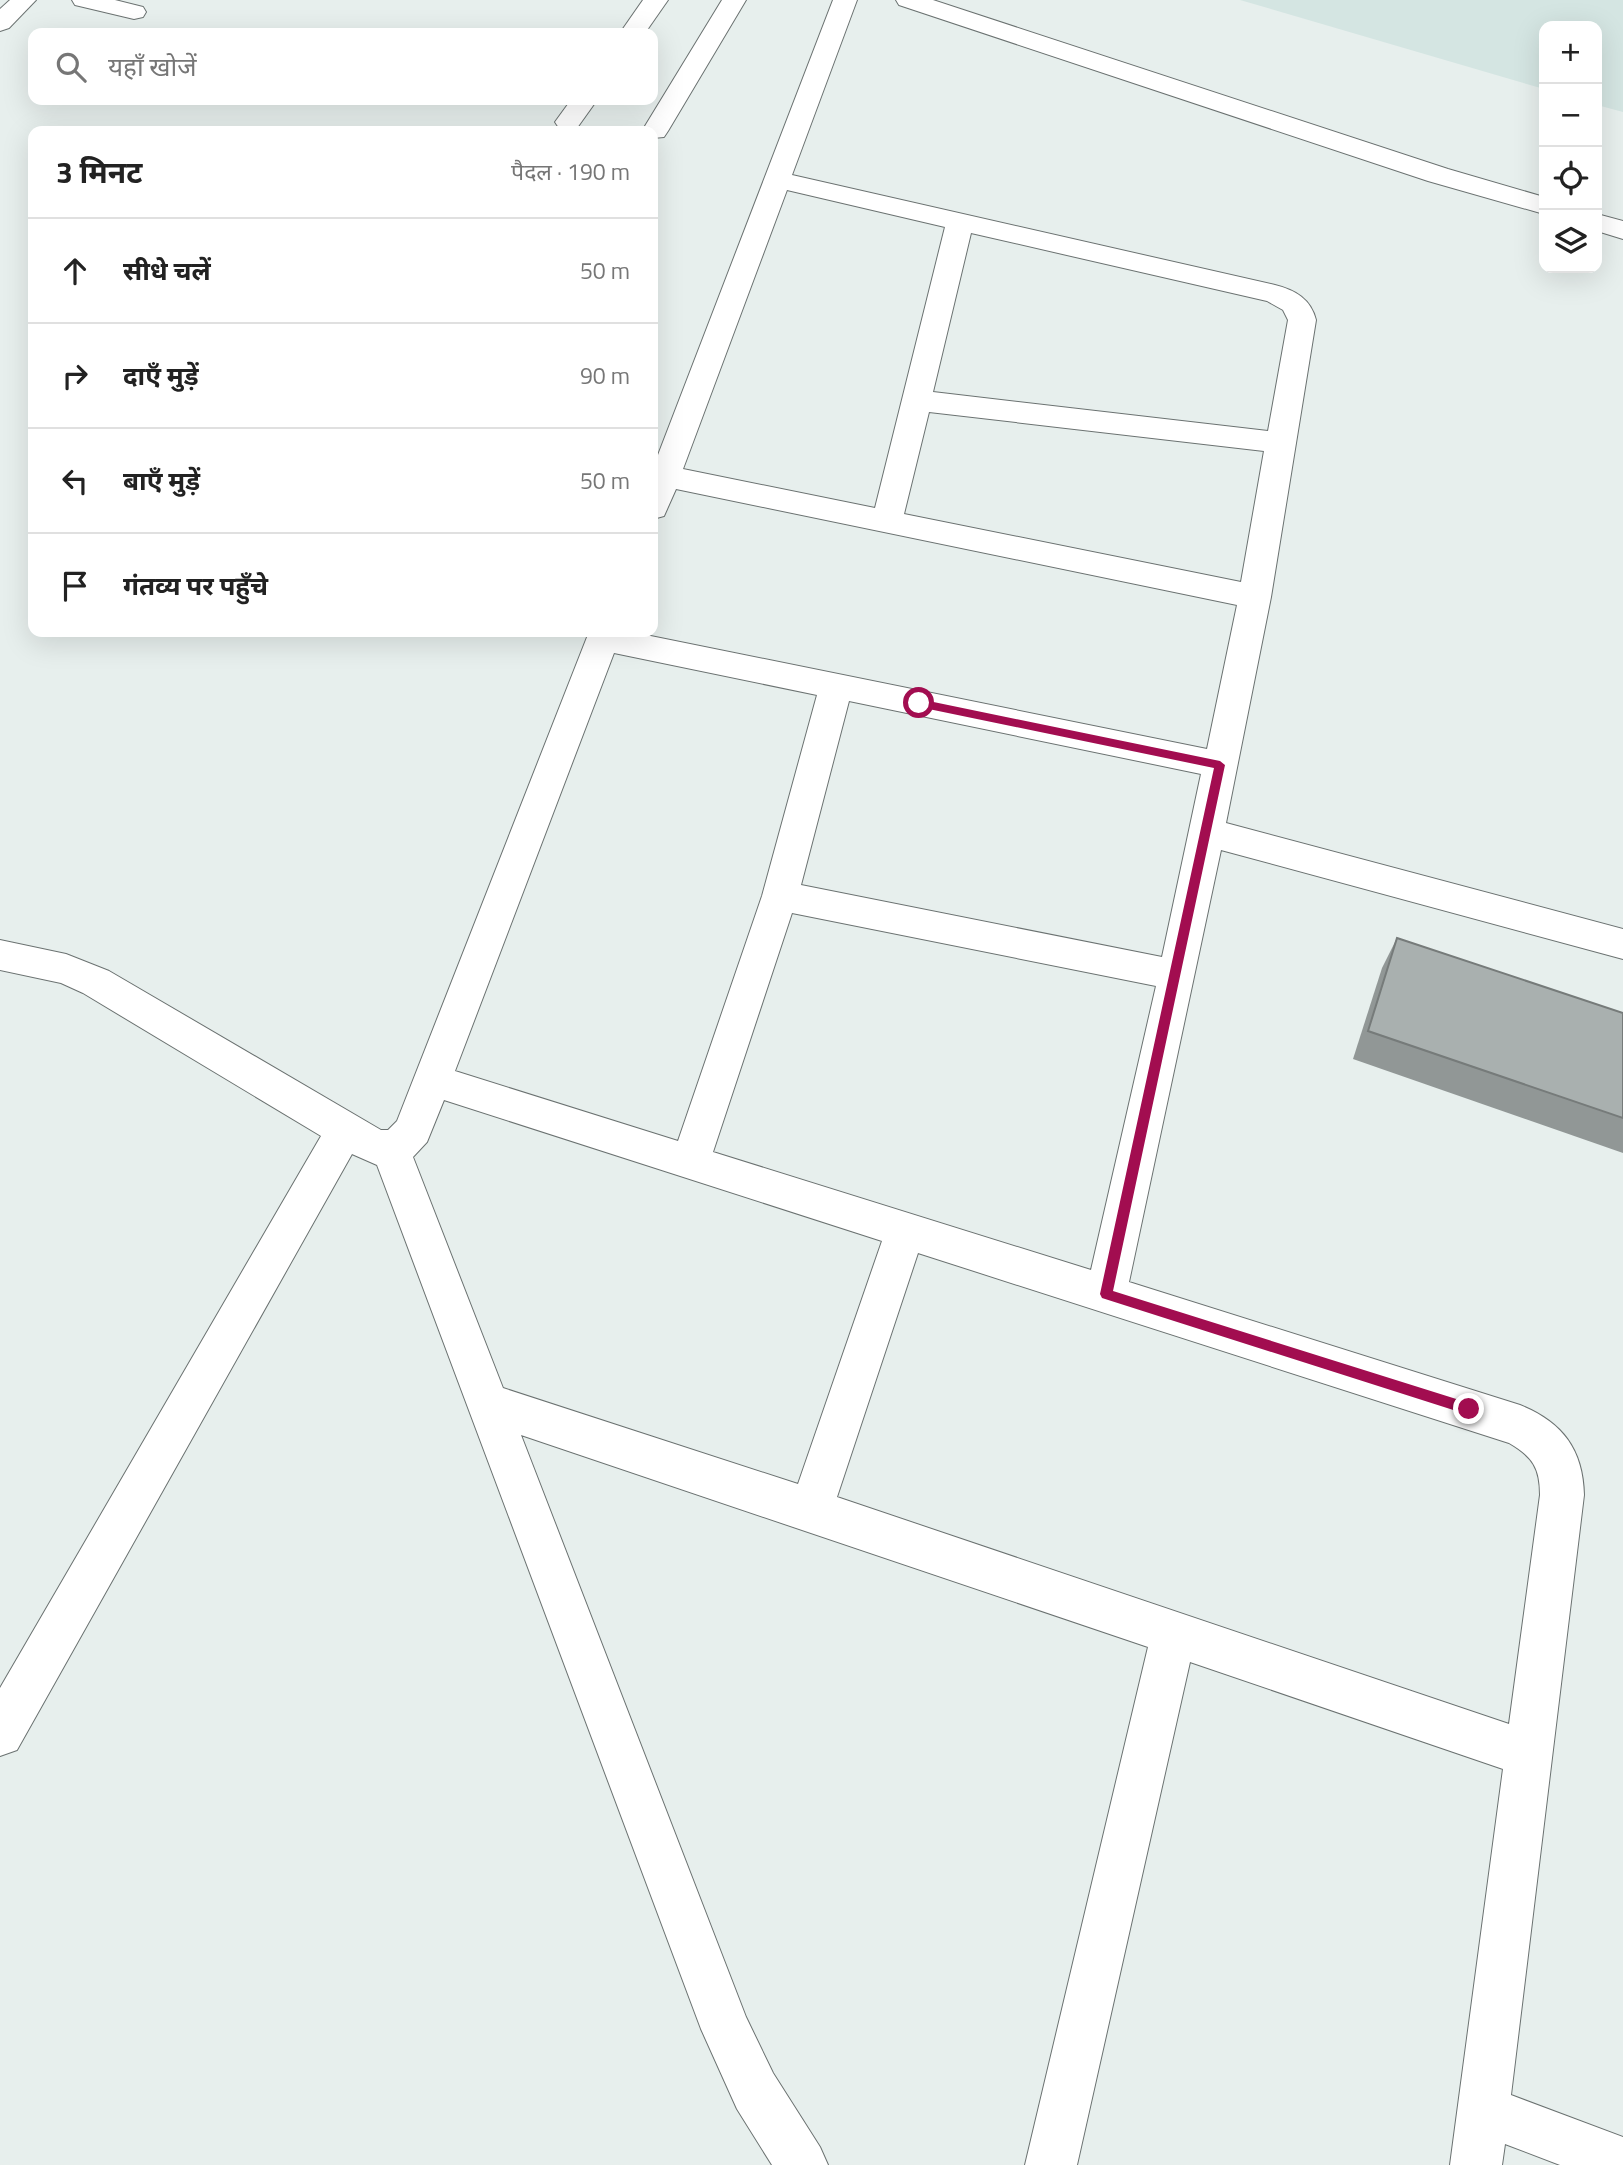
<!DOCTYPE html>
<html lang="hi">
<head>
<meta charset="utf-8">
<style>
	body { margin:0; font-family:"Titillium Web","Noto Sans Devanagari",sans-serif; background:#f2f2f2; color:#222 }
	.controls { position:absolute; right:21px; top:21px; display:grid; overflow:hidden; border-radius:14px; box-shadow:0 7px 28px #0002 }
	.controls button { width:63px; height:63px; display:grid; place-items:center; padding:0; border:0; border-bottom:2px solid #e0e0e0; background:#fff; color:#222; font:35px sans-serif }
	.stop { position:absolute; width:21px; height:21px; margin:-16px; border:5px solid #a20d50; border-radius:50%; background:#fff }
	.stop.end { background:#a20d50; border-color:#fff; box-shadow:0 2px 7px #0008 }
	.list { margin:0; padding:0; list-style:none }
	h2 { display:flex; justify-content:space-between; align-items:center; height:91px; margin:0; padding:0 28px; font-size:30px }
	h2 small { font-size:23px; font-weight:400; color:#767676 }
	.list li { display:grid; grid-template-columns:46px 1fr auto; gap:21px; align-items:center; box-sizing:border-box; height:105px; padding:0 28px; border-top:2px solid #e0e0e0 }
	.list b { display:block; font-size:26px; white-space:nowrap }
	.list em { font-size:23px; font-style:normal; color:#767676 }
	.icon { flex:none; width:38px; height:38px; fill:none; stroke:currentColor; stroke-width:2; stroke-linecap:round; stroke-linejoin:round }
	.map { position:relative; flex:none; width:1623px; height:2165px; overflow:hidden }
	.search { position:absolute; background:#fff; box-shadow:0 7px 28px #0002; left:28px; top:28px; width:630px; height:77px; display:flex; align-items:center; gap:18px; box-sizing:border-box; padding:0 24px; border-radius:14px; color:#767676; font-size:26px }
	.panel { position:absolute; background:#fff; box-shadow:0 7px 28px #0002; left:28px; top:126px; width:630px; height:511px; border-radius:14px }
	.map>svg:first-child { display:block }
</style>
</head>
<body>
<div class="map">
<svg width="1623" height="2165" viewBox="0 0 1623 2165">
	<rect width="100%" height="100%" fill="#e7efed"/>
	<polygon fill="#d4e5e2" points="1240,0 1623,0 1623,112 1597,105 1597,26 1544,26 1544,89"/>
	<g fill="none" stroke-linecap="round" stroke-linejoin="round">
		<defs>
			<g id="minor">
				<polygon points="10,0 36,0 9,28 0,31 0,9"/>
				<polygon points="72,0 115,0 143,7 146,12 143,17 134,19 75,5"/>
				<polygon points="643,0 668,0 645,33 620,33"/>
				<polygon points="722,0 746,0 668,131 664,137 653,138 653,131 642,131"/>
				<path d="M833,0H857L792,175L1275,285C1295,290 1311,299 1316,320L1271,597L1226,823L1623,929V959L1221,850L1129,1282L1520,1405C1562,1422 1583,1449 1584,1495L1511,2095L1623,2137V2165H1560L1505,2144L1502,2165H1450L1503,1769L1190,1662L1077,2165H1025L1148,1647L521,1435L746,2017L773,2073L820,2147L828,2165H772L737,2109L701,2029L377,1165L352,1154L17,1750L0,1756V1688L321,1136L83,993L61,983L0,970V940L66,954L109,971L381,1130H388L397,1121L589,632H631L1207,749L1237,605L676,489L664,516L653,519V468ZM787,190L945,227L875,508L683,469ZM971,233L1267,301L1283,310L1288,320L1268,431L933,392ZM929,412L1264,451L1241,582L904,514ZM614,653L817,695L762,896L678,1141L455,1071ZM849,701L1201,774L1162,957L801,885ZM792,913L1156,986L1091,1270L713,1152ZM444,1100L882,1241L798,1484L503,1388L413,1157L427,1142ZM918,1253L1509,1443C1533,1457 1540,1468 1540,1495L1509,1724L837,1497Z"/>
				<polygon points="896,0 933,0 1448,169 1544,197 1544,214 1428,181 899,5"/>
				<polygon points="571,100 597,100 577,128 559,128 555,122"/>
				<polygon points="1597,214 1623,221 1623,239 1597,231"/>
			</g>
		</defs>
		<use href="#minor" stroke="#6b7271" stroke-width="2"/>
		<use href="#minor" fill="#fff" fill-rule="evenodd"/>
	</g>
	<polygon fill="#919796" points="1397,938 1623,1013 1623,1153 1353,1059 1382,968"/>
	<polygon fill="#a9b0af" stroke="#767b7a" stroke-width="2" points="1397,938 1623,1013 1623,1118 1368,1031"/>
	<polygon fill="#a20d50" points="919,699 1220,761 1225,765 1113,1291 1469,1403 1473,1405 1473,1414 1469,1415 1102,1298 1100,1294 1214,768 919,707 914,703"/>
</svg>
<div class="controls">
<button>+</button>
<button>−</button>
<button><svg class="icon" aria-label="locate" viewBox="0 0 24 24"><circle cx="12" cy="12" r="6"/><path d="M12 2v4M12 18v4M2 12h4M18 12h4"/></svg></button>
<button><svg class="icon" aria-label="layers" viewBox="0 0 24 24"><path d="M12 4l9 5-9 5-9-5zM3 14l9 5 9-5"/></svg></button>
</div>
<div class="stop" style="left:919px;top:703px"></div>
<div class="stop end" style="left:1469px;top:1409px"></div>
<div class="search"><svg class="icon" aria-label="search" viewBox="0 0 24 24"><circle cx="10" cy="10" r="6"/><path d="M15 15l6 6"/></svg>यहाँ खोजें</div>
<section class="panel">
<h2>3 मिनट<small>पैदल · 190 m</small></h2>
<ul class="list">
<li><svg class="icon" aria-label="ahead" viewBox="0 0 24 24"><path d="M12 20V5M6 11l6-6 6 6"/></svg><div><b>सीधे चलें</b></div><em>50 m</em></li>
<li><svg class="icon" aria-label="right" viewBox="0 0 24 24"><path d="M7 20v-9h11M14 6l5 5-5 5"/></svg><div><b>दाएँ मुड़ें</b></div><em>90 m</em></li>
<li><svg class="icon" aria-label="left" viewBox="0 0 24 24"><path d="M17 20v-9H6M10 6l-5 5 5 5"/></svg><div><b>बाएँ मुड़ें</b></div><em>50 m</em></li>
<li><svg class="icon" aria-label="arrive" viewBox="0 0 24 24"><path d="M6 21V4h12l-3 4 3 4H6"/></svg><div><b>गंतव्य पर पहुँचे</b></div></li>
</ul>
</section>
</div>
</body>
</html>
